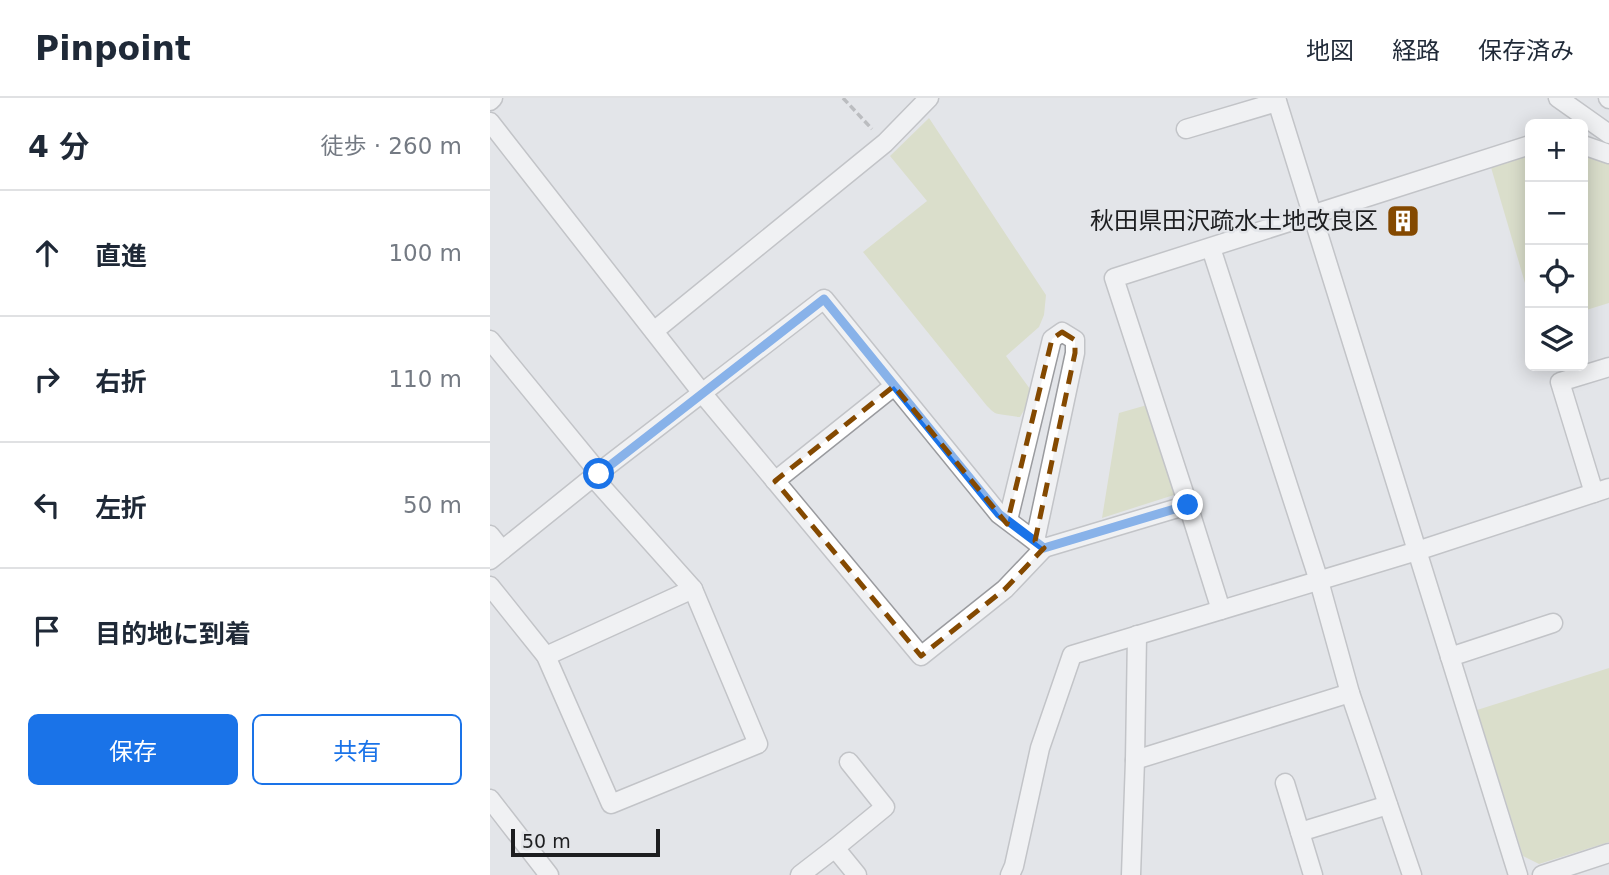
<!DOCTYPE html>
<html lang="ja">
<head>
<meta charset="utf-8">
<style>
	body { margin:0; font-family:"DejaVu Sans","Noto Sans JP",sans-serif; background:#f2f2f3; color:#1f2937 }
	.controls { position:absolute; right:21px; top:21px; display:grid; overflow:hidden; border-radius:10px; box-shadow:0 4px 18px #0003 }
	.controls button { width:63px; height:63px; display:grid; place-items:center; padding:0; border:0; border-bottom:2px solid #e0e1e3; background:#fff; color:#1f2937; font:35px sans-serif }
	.scale { position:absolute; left:21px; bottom:18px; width:149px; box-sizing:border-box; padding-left:7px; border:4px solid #1d1e20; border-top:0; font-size:19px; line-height:24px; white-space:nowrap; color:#1d1e20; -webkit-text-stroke:5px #e3e5e9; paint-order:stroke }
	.stop { position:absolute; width:21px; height:21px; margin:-16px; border:5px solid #1a73e8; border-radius:50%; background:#fff }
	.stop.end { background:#1a73e8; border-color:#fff; box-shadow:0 2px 7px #0008 }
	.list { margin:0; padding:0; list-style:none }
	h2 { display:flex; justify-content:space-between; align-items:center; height:91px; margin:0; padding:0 28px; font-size:30px }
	h2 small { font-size:23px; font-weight:400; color:#747a83 }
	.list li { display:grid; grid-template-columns:46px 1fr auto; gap:21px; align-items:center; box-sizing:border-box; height:126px; padding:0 28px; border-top:2px solid #e0e1e3 }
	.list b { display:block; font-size:26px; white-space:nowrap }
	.list em { font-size:23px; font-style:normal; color:#747a83 }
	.actions { display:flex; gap:14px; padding:21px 28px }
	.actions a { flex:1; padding:16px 0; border:2px solid #1a73e8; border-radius:10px; text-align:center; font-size:24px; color:#1a73e8 }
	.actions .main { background:#1a73e8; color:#fff }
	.icon { flex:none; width:38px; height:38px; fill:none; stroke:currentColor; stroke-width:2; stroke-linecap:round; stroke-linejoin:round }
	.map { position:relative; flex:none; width:1119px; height:777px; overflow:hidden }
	header { display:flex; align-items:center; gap:42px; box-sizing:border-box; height:98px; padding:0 35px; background:#fff; border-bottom:2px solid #e0e1e3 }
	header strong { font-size:33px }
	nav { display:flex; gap:38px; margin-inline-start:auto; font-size:24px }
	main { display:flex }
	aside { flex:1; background:#fff }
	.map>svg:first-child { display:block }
</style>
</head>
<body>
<header>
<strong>Pinpoint</strong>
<nav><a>地図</a><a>経路</a><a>保存済み</a></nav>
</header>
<main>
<aside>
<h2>4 分<small>徒歩 · 260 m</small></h2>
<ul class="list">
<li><svg class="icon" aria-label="ahead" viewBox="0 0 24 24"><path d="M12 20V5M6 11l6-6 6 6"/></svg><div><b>直進</b></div><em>100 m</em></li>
<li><svg class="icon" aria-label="right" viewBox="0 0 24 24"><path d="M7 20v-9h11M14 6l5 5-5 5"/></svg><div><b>右折</b></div><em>110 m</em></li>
<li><svg class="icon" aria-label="left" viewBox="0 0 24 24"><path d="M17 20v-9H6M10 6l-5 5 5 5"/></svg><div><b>左折</b></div><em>50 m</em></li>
<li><svg class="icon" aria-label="arrive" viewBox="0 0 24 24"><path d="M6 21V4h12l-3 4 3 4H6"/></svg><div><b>目的地に到着</b></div></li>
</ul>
<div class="actions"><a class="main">保存</a><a>共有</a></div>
</aside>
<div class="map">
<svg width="1119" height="777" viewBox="0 0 1119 777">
	<rect width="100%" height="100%" fill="#e3e5e9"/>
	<g fill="#cfd4a7">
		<path d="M439,20L556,197L554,217L549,229L516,258L540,291L539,304L530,319C527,319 507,316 505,315C502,313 500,311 497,308L373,154L437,103L400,58Z"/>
		<polygon points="1040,54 1040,202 1000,66"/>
		<polygon points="1093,54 1119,65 1119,205 1093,213"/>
		<polygon points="657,307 687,396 612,420 629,315"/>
		<polygon points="1119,570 1119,744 1049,766 1033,758 987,612"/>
	</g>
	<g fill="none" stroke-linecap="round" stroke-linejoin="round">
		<defs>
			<g id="minor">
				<polyline points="786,0 1028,777"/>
				<polyline points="1068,0 1119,36"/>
				<polyline points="1118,0 1119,1"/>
				<polyline points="0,3 3,0"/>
				<polyline points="0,24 212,295 431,558 515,491 554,450"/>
				<polyline points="696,31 787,4"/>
				<polyline points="1093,47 1119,56"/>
				<polyline points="721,150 829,483 860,595 922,777"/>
				<polyline points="164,233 395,45 439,0"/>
				<polyline points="0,242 109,375"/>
				<polyline points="285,383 404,288"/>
				<polyline points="1104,395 1070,284 1119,269"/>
				<polyline points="518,422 562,241 572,234 585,242 585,255 545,443"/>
				<polyline points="0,437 12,452"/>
				<polyline points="0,462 103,379 334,201 509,416 554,450 698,407"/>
				<polyline points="0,488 56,558 121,706 268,646 203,491 103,379"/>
				<polyline points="731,512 698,407 624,180 1040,47"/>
				<polyline points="56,558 203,491"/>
				<polyline points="960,559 1063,525"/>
				<polyline points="645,662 860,595"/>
				<polyline points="795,685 823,777"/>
				<polyline points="0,701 59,777"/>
				<polyline points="810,734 898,707"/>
				<polyline points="345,750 395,709 359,664"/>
				<polyline points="310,777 345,750 367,777"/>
				<polyline points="520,777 524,768 550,650 582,557 927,453 1119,390"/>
				<polyline points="641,777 645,662 647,537"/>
				<polyline points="1052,777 1119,755"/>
			</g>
		</defs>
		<use href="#minor" stroke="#9a9b9f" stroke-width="21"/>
		<polyline stroke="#8b8c8f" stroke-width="3.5" stroke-dasharray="7 3.5" stroke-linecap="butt" points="353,0 382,31"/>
		<use href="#minor" stroke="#fff" stroke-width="18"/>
	</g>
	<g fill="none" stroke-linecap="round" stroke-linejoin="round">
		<polyline stroke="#1a73e8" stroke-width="9" points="109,376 334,201 509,416 554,450 698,407"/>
	</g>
	<path d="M0 0H1119V777H0ZM572,234L585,242V255L545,443L554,450L515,491L431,558L285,383L404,288L517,426L562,241Z" fill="#e3e5e9" fill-opacity=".55" fill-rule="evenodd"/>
	<path fill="none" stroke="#844900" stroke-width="5" stroke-dasharray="14 9" stroke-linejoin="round" d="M572,234L585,242V255L545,443L554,450L515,491L431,558L285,383L404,288L517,426L562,241Z"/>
	<defs>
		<symbol id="building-square" viewBox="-11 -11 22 22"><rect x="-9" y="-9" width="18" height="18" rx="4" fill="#844900" stroke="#e3e5e9"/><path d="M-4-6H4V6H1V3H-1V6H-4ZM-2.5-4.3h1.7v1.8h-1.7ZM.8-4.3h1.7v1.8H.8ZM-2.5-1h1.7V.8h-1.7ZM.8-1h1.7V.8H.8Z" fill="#fff"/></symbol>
	</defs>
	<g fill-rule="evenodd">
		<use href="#building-square" x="894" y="104" width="38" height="38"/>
	</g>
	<g text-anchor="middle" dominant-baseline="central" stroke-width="5" stroke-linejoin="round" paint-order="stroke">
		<g font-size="24" fill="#1d1e20" stroke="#e3e5e9" text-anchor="end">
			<text x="888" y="123">秋田県田沢疏水土地改良区</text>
		</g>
	</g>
</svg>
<div class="controls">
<button>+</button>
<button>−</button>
<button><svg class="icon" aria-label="locate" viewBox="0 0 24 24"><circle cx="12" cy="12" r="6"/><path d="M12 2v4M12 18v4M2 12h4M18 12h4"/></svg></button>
<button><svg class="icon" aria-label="layers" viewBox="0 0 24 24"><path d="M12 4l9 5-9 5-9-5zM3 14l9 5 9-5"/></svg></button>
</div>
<div class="scale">50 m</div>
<div class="stop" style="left:109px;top:376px"></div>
<div class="stop end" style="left:698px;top:407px"></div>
</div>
</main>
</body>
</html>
